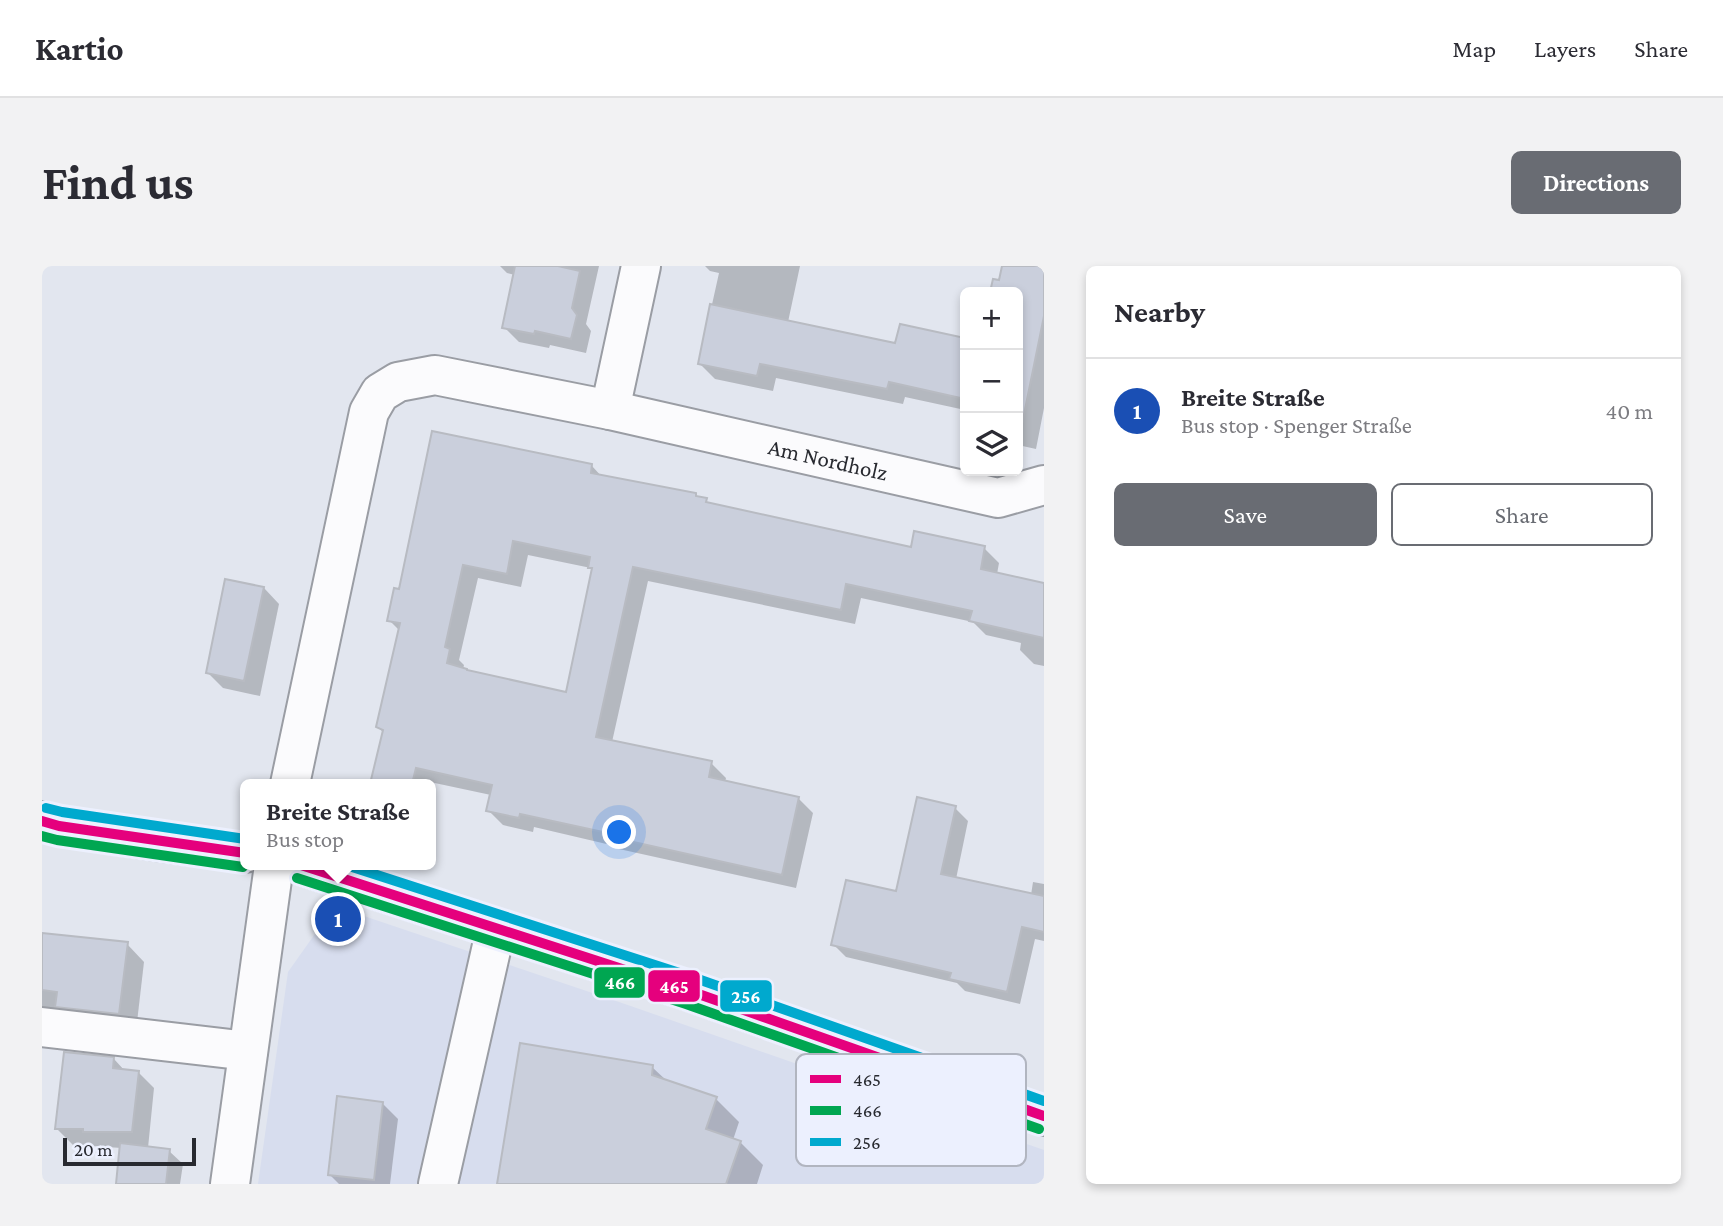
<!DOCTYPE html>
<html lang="en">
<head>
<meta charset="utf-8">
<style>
	body { margin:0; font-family:"Crimson Pro",serif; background:#f2f2f3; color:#2b2b33 }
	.controls { position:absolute; right:21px; top:21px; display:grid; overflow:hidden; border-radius:10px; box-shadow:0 4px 10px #0003 }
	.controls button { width:63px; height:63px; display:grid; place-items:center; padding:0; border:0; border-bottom:2px solid #e1e1e2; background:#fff; color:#2b2b33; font:35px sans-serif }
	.scale { position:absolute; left:21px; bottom:18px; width:133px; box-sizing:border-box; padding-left:7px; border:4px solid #282a30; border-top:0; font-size:19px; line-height:24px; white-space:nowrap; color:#282a30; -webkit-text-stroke:5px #ecf0fe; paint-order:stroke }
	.you { position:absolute; left:578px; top:567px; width:24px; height:24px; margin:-18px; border:5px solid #fff; border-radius:50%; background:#1a73e8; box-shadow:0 0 0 10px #1a73e833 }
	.badge { display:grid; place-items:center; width:46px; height:46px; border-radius:50%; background:#696c73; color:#fff; font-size:23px; font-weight:700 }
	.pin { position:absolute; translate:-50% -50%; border:4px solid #fff; box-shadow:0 2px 7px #0006 }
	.popup { position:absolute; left:198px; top:513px; width:196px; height:91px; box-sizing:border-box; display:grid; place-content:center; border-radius:10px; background:#fff; filter:drop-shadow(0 2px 5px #0005); font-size:23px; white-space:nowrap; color:#7c7c81 }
	.popup b { font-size:26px; color:#2b2b33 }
	.popup::after { content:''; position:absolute; left:50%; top:100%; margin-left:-14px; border:14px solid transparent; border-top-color:#fff }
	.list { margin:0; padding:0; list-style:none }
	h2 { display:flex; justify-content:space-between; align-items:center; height:91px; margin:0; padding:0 28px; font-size:30px }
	h2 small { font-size:23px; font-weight:400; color:#7c7c81 }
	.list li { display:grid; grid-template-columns:46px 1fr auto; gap:21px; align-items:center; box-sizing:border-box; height:105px; padding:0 28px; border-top:2px solid #e1e1e2 }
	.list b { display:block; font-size:26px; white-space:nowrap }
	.list p { margin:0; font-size:23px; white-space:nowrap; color:#7c7c81 }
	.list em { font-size:23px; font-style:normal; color:#7c7c81 }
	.actions { display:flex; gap:14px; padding:21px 28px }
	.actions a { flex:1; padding:16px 0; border:2px solid #696c73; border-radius:10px; text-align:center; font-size:24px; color:#696c73 }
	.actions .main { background:#696c73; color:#fff }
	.icon { flex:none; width:38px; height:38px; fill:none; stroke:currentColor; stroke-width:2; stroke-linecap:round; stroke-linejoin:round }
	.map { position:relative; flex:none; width:1002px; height:918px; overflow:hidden; border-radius:10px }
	header { display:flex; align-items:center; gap:42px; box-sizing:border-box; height:98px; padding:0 35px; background:#fff; border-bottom:2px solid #e1e1e2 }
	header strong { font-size:33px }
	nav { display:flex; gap:38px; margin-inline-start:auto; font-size:24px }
	.intro { display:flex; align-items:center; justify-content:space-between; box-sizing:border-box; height:168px; padding:0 42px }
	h1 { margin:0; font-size:49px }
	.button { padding:18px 32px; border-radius:10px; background:#696c73; color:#fff; font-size:24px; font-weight:700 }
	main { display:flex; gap:42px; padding:0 42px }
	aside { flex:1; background:#fff; border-radius:10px; box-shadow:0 4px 10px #0003 }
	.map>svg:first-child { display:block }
</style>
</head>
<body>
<header>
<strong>Kartio</strong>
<nav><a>Map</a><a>Layers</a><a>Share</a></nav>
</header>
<div class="intro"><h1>Find us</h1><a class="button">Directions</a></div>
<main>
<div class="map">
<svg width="1002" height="918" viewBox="0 0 1002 918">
	<rect width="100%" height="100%" fill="#e2e6ef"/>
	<polygon fill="#d7ddee" points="313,647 580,737 1002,884 1002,918 216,918 246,706 275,665"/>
	<g fill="#0003" fill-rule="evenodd">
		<polygon points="458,0 557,0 544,58 549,65 544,87 508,79 507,82 477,76 462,61 473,9 465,7"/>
		<polygon points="663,0 758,0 746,56 854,79 859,60 923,73 923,144 863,131 861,138 734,112 731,125 673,113 657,97 677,7 668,5"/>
		<polygon points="962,0 1002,0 1002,142 994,183 976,179 976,26 956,26"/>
		<path d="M550,200L561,212L653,229L669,239L870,283L942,282L957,297L955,308L1002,318V400L992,398L978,384L979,377L944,369L931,356L819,332L813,358L606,315L570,476L669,497L684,512L683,516L756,532L771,547L754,622L577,583L573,580L492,561L491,566L461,559L446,544L449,529L388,516V518H332L342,467L336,461L358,365L347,354L359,325ZM486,289L549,302L551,304L525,428L421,403L422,399L417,394L436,312L479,321Z"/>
		<polygon points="222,322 237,338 218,430 181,422 165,406"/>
		<polygon points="913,542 926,555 914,613 989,629 991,616 1002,618 1002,675 993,673 978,738 923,725 915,717 804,691 791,678 856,627"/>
		<polygon points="0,669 85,678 102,696 94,765 0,755"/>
		<polygon points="72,793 83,805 96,806 112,822 106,882 127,885 141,898 138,918 76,918 80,882 31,879 15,863"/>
		<polygon points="610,801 626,816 674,833 697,856 691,874 698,876 721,899 715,918 457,918"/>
		<polygon points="340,837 356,853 348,918 297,918 288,909"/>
	</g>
	<g fill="#cacfdc" stroke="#b8bbc2" stroke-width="2" fill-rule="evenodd">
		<polygon points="473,0 516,0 538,5 530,42 535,49 529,73 493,65 492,68 460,62"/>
		<polygon points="960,0 1002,0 1002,50 978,168 976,167 976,26 948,26 951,13 957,14"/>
		<polygon points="668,38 853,77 858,58 923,72 923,133 847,116 845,123 718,98 715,110 656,98"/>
		<path d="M390,165L550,198L549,207L654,227V230L665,232L664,236L869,281L872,265L943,280L939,303L1002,317V372L927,355L930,345L804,318L799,344L591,301L554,471L670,495L667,511L757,531L740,609L560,569L561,566L478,548L477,552L444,545L450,519L374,502L370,518H328L341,464L334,461L358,357L345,355L352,322L357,323ZM471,275L548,291L546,302H550L524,426L425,404V403L405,397L408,383L403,381L421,299L465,308Z"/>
		<polygon points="183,313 222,321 202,415 164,407"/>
		<polygon points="875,531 914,540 899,608 1002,630 1002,666 980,661 965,726 907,713 909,707 789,679 804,614 854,625"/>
		<polygon points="0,667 86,676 77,748 13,741 15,726 0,724"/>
		<polygon points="478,777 611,799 610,809 675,831 664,863 699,875 684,918 455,918"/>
		<polygon points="22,786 72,791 71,802 97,805 90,866 41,866 41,863 13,863"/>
		<polygon points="295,830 341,836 332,914 286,909"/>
		<polygon points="78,877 128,883 124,918 74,918"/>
	</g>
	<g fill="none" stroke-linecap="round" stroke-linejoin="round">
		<defs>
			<g id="minor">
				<polyline points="568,144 599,0"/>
				<path id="s1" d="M248,518L327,146L338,127L356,116L393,109L568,144L956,232L1002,219"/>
				<polyline points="0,555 17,560 120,576 203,587"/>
				<polyline points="259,599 648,725 1002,850"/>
				<polyline points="0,761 206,785"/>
				<polyline points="188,918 232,599"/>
				<polyline points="396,918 454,662"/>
			</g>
		</defs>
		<use href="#minor" stroke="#9a9da4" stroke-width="42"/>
		<use href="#minor" stroke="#fbfbfd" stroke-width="38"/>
		<defs>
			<g id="bus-1">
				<polyline points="0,555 17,560 203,587"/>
				<polyline points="259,599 648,725 1002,850"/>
			</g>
			<g id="bus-2">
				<polyline points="0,570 15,574 201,601"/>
				<polyline points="255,612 644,738 997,863"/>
			</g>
			<g id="bus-3">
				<polyline points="4,542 20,546 203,573"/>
				<polyline points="304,599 653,712 1002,835"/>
			</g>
		</defs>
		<use href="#bus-1" stroke="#ecf0fe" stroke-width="16"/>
		<use href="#bus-2" stroke="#ecf0fe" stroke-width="16"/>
		<use href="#bus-3" stroke="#ecf0fe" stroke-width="16"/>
		<use href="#bus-1" stroke="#e5007d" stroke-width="10"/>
		<use href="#bus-2" stroke="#00a651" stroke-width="10"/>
		<use href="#bus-3" stroke="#00a9ce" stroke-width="10"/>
	</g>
	<g text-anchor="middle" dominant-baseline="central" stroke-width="7" stroke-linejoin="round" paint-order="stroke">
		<g font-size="23" fill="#282a30" stroke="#ecf0fe">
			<text stroke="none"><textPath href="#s1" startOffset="863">Am Nordholz</textPath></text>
		</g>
	</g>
	<rect x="754" y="788" width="230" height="112" rx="10" fill="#ecf0fe" stroke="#b1b5c0" stroke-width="2"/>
	<rect x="768" y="809" width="31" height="8" fill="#e5007d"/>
	<rect x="768" y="840" width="31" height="9" fill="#00a651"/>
	<rect x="768" y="872" width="31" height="8" fill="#00a9ce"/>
	<g font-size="19" fill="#282a30">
		<text x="811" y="820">465</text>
		<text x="811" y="851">466</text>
		<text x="811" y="883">256</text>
	</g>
	<g stroke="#ecf0fe" stroke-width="2.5">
		<rect x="551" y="700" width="53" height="33" rx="7" fill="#00a651"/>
		<rect x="605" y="703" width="54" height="34" rx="7" fill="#e5007d"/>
		<rect x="677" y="713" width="54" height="34" rx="7" fill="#00a9ce"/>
	</g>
	<g font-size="19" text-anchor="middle" font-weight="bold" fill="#fff">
		<text x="578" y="723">466</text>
		<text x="632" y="727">465</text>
		<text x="704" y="737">256</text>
	</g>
</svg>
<div class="controls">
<button>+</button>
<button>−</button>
<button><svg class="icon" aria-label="layers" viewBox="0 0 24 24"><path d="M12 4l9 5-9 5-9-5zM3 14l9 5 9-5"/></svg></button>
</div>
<div class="scale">20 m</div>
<div class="you"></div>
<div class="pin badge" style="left:296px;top:653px;background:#1a4fb4">1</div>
<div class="popup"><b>Breite Straße</b>Bus stop</div>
</div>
<aside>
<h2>Nearby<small></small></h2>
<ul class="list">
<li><span class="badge" style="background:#1a4fb4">1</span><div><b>Breite Straße</b><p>Bus stop · Spenger Straße</p></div><em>40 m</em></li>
</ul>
<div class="actions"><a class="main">Save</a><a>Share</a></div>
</aside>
</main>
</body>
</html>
